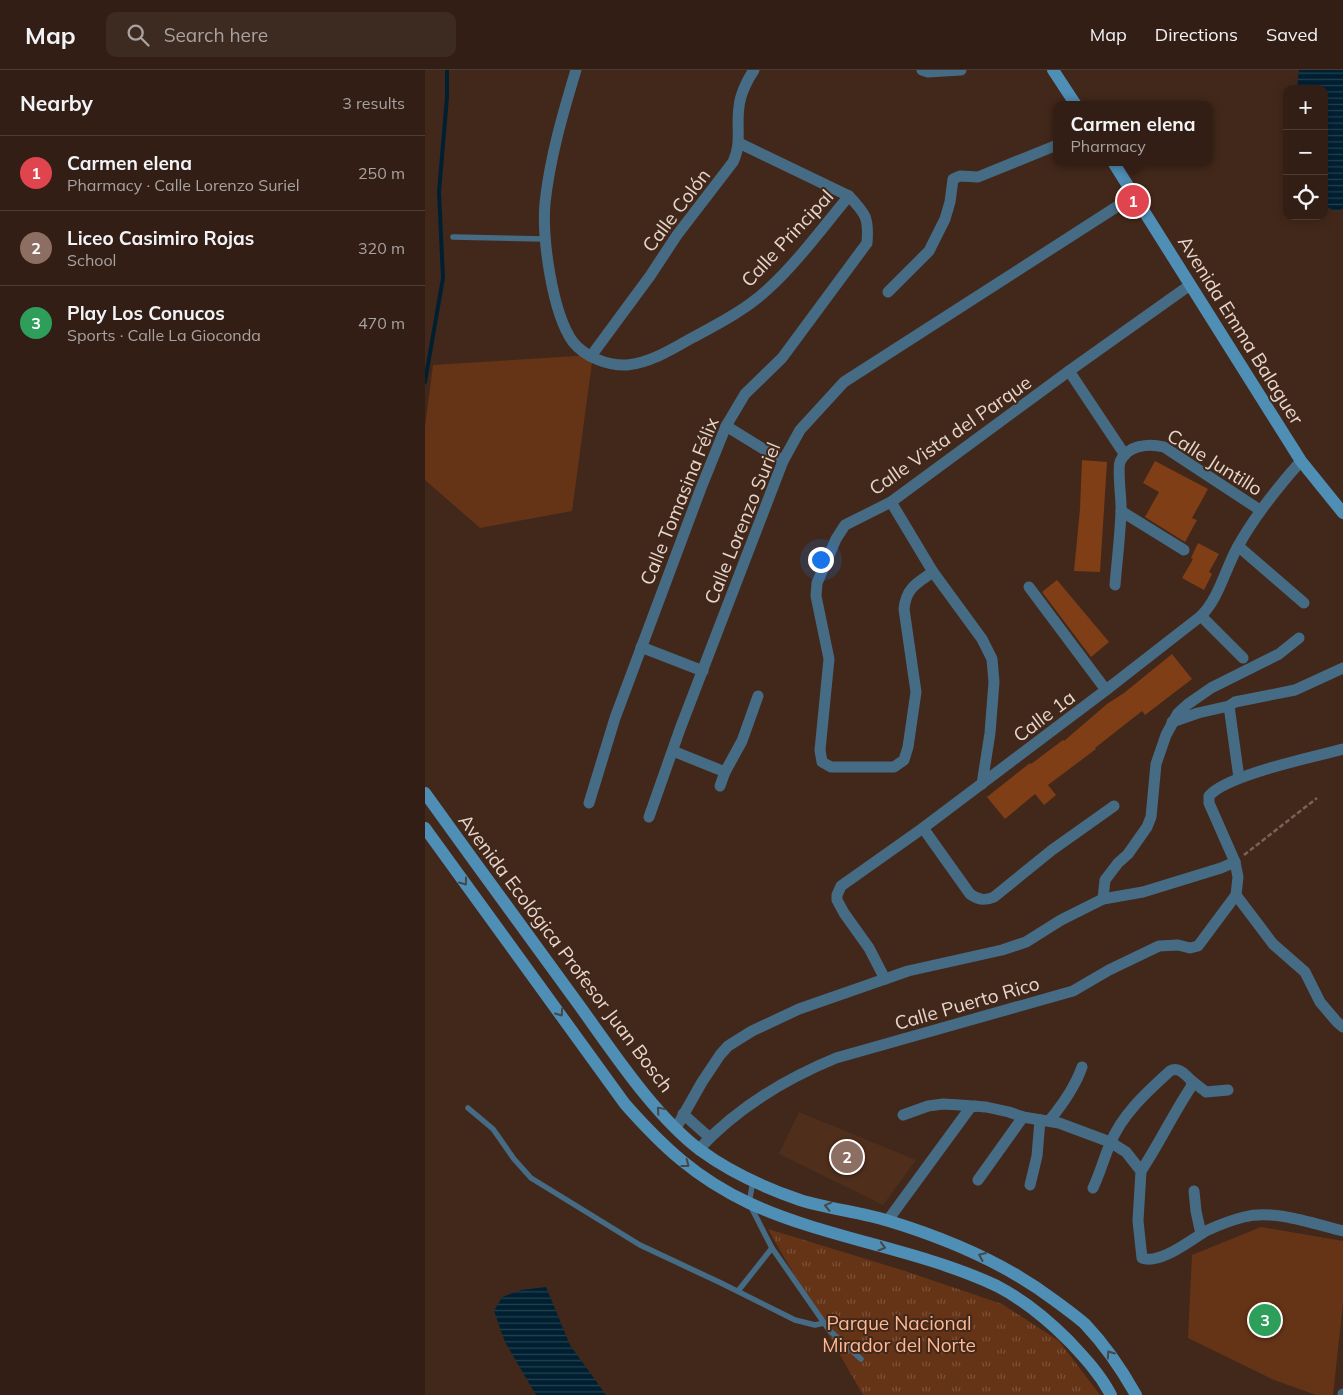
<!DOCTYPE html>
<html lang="en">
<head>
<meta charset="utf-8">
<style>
	body { margin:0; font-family:Mulish,sans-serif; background:#3d2b22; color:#f1f3f6 }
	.controls { position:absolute; right:15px; top:15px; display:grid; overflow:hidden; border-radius:10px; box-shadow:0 2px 12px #0003 }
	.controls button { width:45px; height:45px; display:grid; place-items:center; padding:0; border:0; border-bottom:1px solid #4d3c34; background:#321e14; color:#f1f3f6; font:25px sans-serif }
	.you { position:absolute; left:395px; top:489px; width:18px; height:18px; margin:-12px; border:4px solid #fff; border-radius:50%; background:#1a73e8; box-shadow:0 0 0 8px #1a73e833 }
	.badge { display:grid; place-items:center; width:32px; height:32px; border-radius:50%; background:#b45309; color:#fff; font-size:16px; font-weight:700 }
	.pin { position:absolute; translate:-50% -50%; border:2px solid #fff; box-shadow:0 1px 5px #0006 }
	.popup { position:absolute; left:628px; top:31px; width:160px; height:65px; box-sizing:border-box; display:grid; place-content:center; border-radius:10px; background:#321e14; filter:drop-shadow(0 1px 4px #0005); font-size:16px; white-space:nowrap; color:#a8a2a0 }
	.popup b { font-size:19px; color:#f1f3f6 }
	.popup::after { content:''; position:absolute; left:50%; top:100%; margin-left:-10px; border:10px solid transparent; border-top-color:#321e14 }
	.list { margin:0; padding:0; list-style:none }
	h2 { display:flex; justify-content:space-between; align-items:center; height:65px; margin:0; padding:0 20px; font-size:21px }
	h2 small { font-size:16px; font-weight:400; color:#a8a2a0 }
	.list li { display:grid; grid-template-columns:32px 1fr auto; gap:15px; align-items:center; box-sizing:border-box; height:75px; padding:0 20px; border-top:1px solid #4d3c34 }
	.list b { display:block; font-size:19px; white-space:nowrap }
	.list p { margin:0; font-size:16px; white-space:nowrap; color:#a8a2a0 }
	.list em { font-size:16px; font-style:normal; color:#a8a2a0 }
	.icon { flex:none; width:28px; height:28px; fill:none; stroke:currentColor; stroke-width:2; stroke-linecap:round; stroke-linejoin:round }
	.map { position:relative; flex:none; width:918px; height:1325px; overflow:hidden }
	header { display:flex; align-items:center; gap:30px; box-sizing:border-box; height:70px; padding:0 25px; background:#321e14; border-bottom:1px solid #4d3c34 }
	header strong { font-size:24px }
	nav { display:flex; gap:28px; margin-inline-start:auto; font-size:18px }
	.search { width:350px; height:45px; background:#3d2b22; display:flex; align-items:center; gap:12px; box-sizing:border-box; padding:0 18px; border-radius:10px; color:#a8a2a0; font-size:19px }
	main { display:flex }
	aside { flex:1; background:#321e14 }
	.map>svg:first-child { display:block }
</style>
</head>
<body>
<header>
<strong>Map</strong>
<div class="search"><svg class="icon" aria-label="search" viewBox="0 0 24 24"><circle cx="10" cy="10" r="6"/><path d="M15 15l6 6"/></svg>Search here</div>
<nav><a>Map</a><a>Directions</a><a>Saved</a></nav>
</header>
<main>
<aside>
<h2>Nearby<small>3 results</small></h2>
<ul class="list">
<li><span class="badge" style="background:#e0444e">1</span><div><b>Carmen elena</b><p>Pharmacy · Calle Lorenzo Suriel</p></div><em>250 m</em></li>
<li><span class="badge" style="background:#8d6e63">2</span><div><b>Liceo Casimiro Rojas</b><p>School</p></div><em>320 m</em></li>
<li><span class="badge" style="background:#2e9e5b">3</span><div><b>Play Los Conucos</b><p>Sports · Calle La Gioconda</p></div><em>470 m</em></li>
</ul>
</aside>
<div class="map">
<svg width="918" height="1325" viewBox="0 0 918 1325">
	<defs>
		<pattern id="grass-tufts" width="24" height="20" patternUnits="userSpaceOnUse" patternTransform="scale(1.25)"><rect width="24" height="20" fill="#653417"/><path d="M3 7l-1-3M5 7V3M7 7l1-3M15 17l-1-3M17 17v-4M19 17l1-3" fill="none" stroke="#7b5138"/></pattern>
		<pattern id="water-rules" width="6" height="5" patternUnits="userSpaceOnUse" patternTransform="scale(1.25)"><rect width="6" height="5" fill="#002032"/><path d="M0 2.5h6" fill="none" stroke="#25404e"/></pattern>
	</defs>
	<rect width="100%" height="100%" fill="#42281a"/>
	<polygon fill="#4f2e1c" points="374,1042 491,1090 458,1135 354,1084"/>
	<polygon fill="url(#grass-tufts)" points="343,1159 480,1201 577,1234 634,1271 675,1325 438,1325"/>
	<g fill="#653417">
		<polygon points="168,285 147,441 55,458 0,410 0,357 8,295"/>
		<polygon points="836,1157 918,1171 918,1233 908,1325 891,1325 849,1310 763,1268 767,1185"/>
	</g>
	<g fill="url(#water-rules)">
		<polygon points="874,0 918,0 918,139 910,141 899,135 899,19 872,19"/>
		<polygon points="121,1217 145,1275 181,1325 111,1325 80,1272 69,1241 77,1227 96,1220"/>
	</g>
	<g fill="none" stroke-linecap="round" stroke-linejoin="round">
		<polyline stroke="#002032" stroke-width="4" points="0,312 18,208 14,122 22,27 22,0"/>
	</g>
	<g fill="#7f3e16">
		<polygon points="657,390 682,392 675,502 649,501 655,439"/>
		<polygon points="730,391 783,419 767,448 772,450 760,472 720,447 734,422 718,413"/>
		<polygon points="773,473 794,484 784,502 787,504 779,520 757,508 768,489 766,488"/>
		<polygon points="632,510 684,572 666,587 617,522"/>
		<polygon points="747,584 767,609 720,645 717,641 670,678 671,679 623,715 631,725 619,735 610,724 580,749 562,727 605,693 606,694 638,670 639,671 682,634 699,623"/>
	</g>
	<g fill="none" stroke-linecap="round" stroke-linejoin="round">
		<polyline stroke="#796256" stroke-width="2.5" stroke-dasharray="5 2.5" stroke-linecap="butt" points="819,785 892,728"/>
		<g stroke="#466c85" stroke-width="5.5">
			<polyline points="28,167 119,169"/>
			<polyline points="43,1038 68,1059 89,1089 106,1108 215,1175 296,1213 370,1250 390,1255 399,1253"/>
			<polyline points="328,1111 324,1133 347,1178 404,1260 436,1289"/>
			<polyline points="313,1221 347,1178"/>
		</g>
		<g stroke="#466c85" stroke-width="11">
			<path d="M151,0C138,43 125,87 120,133C117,168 127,243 148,272C160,287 183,296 202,295C224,293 246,280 265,269C291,255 319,241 342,220C372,193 397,158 424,126"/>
			<polyline points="497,0 503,2 536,0"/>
			<polyline points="463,222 504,181 520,149 525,132 528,109 535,106 553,107 632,75"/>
			<path d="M166,286L225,206L252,165L308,92C317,74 311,56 314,37C315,25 322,10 329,0"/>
			<polyline points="644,301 700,385"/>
			<polyline points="301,356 358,391"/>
			<polyline points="466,432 508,502 557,569 567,589 569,612 565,663 557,714"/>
			<polyline points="696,441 759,480"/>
			<polyline points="813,476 879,533"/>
			<path d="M508,502C492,513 481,518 479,539L491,622L483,677L479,690L469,697H406L397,692L395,680L404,589L391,526L392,513L411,469L420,455L466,432L644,301L765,215"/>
			<path d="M690,515C692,491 695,467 696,442C697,431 692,401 695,392C702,375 724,373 739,377L835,440"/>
			<polyline points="604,517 681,620"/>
			<polyline points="776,546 818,588"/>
			<polyline points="216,577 278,601"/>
			<polyline points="747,652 773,643 804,636"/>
			<polyline points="248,681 300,702 317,671 333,626"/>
			<polyline points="814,708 804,636 810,632 870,620 918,598"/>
			<polyline points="295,716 300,702"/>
			<path d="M164,733L190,648L276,418L301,356L320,324L357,288L442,173C444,148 441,144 424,126L314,73"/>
			<polyline points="224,747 255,659 358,391 375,360 419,312 710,125"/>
			<path d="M498,758L545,824C553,830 560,831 569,827L627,780L689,736"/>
			<path d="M811,825L813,807L810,792L784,733V726C801,705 889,687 918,679"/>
			<polyline points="811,825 848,874 880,902 895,932 912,952 918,957"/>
			<polyline points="678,829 680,810 693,793 703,784 722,757 726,747 731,694 741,665 753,643 763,634 786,618 854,584 874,568"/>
			<path d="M460,909L444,878L419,843L412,830V825L416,816L498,758L681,620L776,546C794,528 800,500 812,478C830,445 852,418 876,391"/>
			<polyline points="767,1011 781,1022 803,1020"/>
			<polyline points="258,1044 284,1067"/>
			<path d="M478,1045L503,1036L518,1034L535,1035L561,1037L584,1042L598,1047L634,1053L685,1072L701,1082L716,1101L713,1151L717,1188C736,1195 766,1169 783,1160C794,1155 807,1150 819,1147C849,1139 889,1154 918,1161"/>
			<path d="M624,1051C638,1034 650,1017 657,997"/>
			<polyline points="251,1058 277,1012 295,985 303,976 327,961 374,939 483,901 577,880 601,872 636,850 678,829 718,822 796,798 810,792"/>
			<path d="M274,1079C312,1038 360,1009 411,988L648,921L684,900L734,876L753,875L765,878L773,876L811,825"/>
			<polyline points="553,1110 598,1047"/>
			<polyline points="605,1115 612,1086 615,1050"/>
			<path d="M668,1118C675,1103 679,1088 685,1074C697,1044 722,1022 745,1001C754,996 760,1005 767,1011L766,1017C748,1044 734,1074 716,1101"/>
			<polyline points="769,1121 771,1141 776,1164"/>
			<polyline points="463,1150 545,1038 550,1036"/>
			<polyline points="918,1325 918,1324"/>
		</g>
		<g stroke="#4f8eb5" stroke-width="12">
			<polyline points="628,0 651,35"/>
			<polyline points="688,92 876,391 918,443"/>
			<path d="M0,723C51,794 103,865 154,935C188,982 229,1045 275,1080C305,1102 340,1118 375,1130C404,1139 435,1142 464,1151C523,1169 580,1193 629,1230C640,1238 651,1246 660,1254C680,1275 697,1300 711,1325"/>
			<path d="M0,758L200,1034C238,1077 271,1108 324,1133C402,1169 494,1179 572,1216C599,1230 623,1250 644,1271C660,1288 675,1304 686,1325"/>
		</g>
	</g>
	<defs><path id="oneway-chevron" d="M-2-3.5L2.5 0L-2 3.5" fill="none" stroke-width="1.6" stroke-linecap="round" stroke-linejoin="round" transform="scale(1.25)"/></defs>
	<g stroke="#464748">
		<use href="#oneway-chevron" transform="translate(39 812) rotate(54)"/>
		<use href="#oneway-chevron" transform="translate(135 943) rotate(54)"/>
		<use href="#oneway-chevron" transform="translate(235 1040) rotate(-131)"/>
		<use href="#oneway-chevron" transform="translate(261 1094) rotate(37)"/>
		<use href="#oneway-chevron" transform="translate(403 1136) rotate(-167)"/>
		<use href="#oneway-chevron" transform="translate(457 1177) rotate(17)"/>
		<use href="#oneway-chevron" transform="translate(557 1186) rotate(-156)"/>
		<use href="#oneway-chevron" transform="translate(685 1284) rotate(-125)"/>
	</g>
	<g text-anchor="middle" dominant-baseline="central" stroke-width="4" stroke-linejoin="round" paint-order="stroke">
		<g font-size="19" fill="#e7d6cd" stroke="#42281a">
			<text transform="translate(251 140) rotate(-53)">Calle Colón</text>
			<text transform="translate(362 168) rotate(-47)">Calle Principal</text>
			<text transform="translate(816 260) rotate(58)">Avenida Emma Balaguer</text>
			<text transform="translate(525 365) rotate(-35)">Calle Vista del Parque</text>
			<text transform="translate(790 392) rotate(32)">Calle Juntillo</text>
			<text transform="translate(254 431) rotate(-68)">Calle Tomasina Félix</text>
			<text transform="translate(317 453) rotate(-68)">Calle Lorenzo Suriel</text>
			<text transform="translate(619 646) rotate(-37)">Calle 1a</text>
			<text transform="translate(141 883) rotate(53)">Avenida Ecológica Profesor Juan Bosch</text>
			<text transform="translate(542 933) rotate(-16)">Calle Puerto Rico</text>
		</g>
		<g font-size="19" fill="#feb993" stroke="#42281a">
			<text x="474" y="1253">Parque Nacional<tspan x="474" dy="22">Mirador del Norte</tspan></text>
		</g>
	</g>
</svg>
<div class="controls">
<button>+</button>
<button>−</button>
<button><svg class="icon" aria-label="locate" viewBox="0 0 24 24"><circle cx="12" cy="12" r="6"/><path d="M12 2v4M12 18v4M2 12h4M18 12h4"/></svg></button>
</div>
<div class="you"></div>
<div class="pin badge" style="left:708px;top:131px;background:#e0444e">1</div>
<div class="popup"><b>Carmen elena</b>Pharmacy</div>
<div class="pin badge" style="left:422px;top:1087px;background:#8d6e63">2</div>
<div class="pin badge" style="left:840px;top:1250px;background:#2e9e5b">3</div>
</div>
</main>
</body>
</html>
